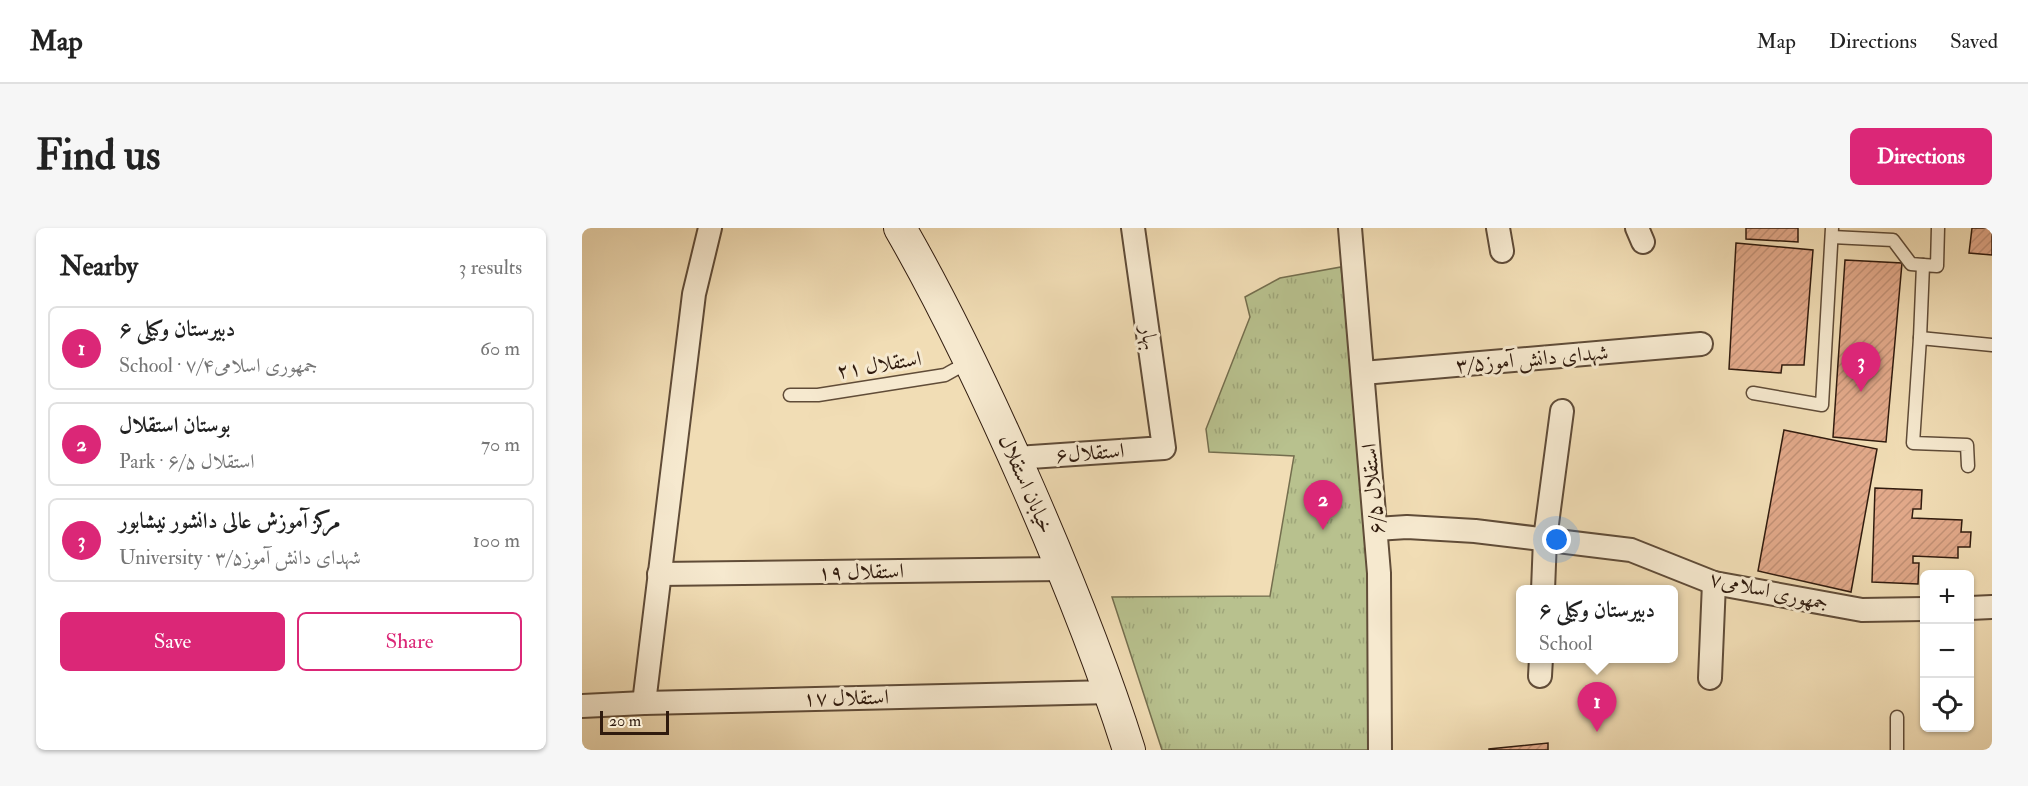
<!DOCTYPE html>
<html lang="en">
<head>
<meta charset="utf-8">
<style>
	body { margin:0; font-family:"IM FELL Double Pica",Amiri,serif; background:#f6f6f6; color:#222 }
	.controls { position:absolute; right:18px; bottom:18px; display:grid; overflow:hidden; border-radius:9px; box-shadow:0 2px 4px #0004 }
	.controls button { width:54px; height:54px; display:grid; place-items:center; padding:0; border:0; border-bottom:2px solid #e0e0e0; background:#fff; color:#222; font:30px sans-serif }
	.scale { position:absolute; left:18px; bottom:15px; width:69px; box-sizing:border-box; padding-left:6px; border:3px solid #301b0e; border-top:0; font-size:16px; line-height:21px; white-space:nowrap; color:#301b0e; -webkit-text-stroke:4px #f6e9cf; paint-order:stroke }
	.you { position:absolute; left:975px; top:312px; width:21px; height:21px; margin:-15px; border:4px solid #fff; border-radius:50%; background:#1a73e8; box-shadow:0 0 0 9px #1a73e833 }
	.badge { display:grid; place-items:center; width:39px; height:39px; border-radius:50%; background:#db2777; color:#fff; font-size:20px; font-weight:700 }
	.pin { position:absolute; translate:-50% -50px; filter:drop-shadow(0 2px 3px #0008) }
	.pin::after { content:''; position:absolute; top:32px; width:21px; height:18px; background:inherit; clip-path:polygon(0 0,100% 0,50% 100%) }
	.popup { position:absolute; left:934px; top:357px; width:162px; height:78px; box-sizing:border-box; display:grid; place-content:center; border-radius:9px; background:#fff; filter:drop-shadow(0 2px 4px #0005); font-size:20px; white-space:nowrap; color:#767676 }
	.popup b { font-size:22px; color:#222 }
	.popup::after { content:''; position:absolute; left:50%; top:100%; margin-left:-12px; border:12px solid transparent; border-top-color:#fff }
	.list { margin:0; padding:0; list-style:none }
	h2 { display:flex; justify-content:space-between; align-items:center; height:78px; margin:0; padding:0 24px; font-size:26px }
	h2 small { font-size:20px; font-weight:400; color:#767676 }
	.list li { display:grid; grid-template-columns:39px 1fr auto; gap:18px; align-items:center; box-sizing:border-box; height:84px; margin:0 12px 12px; padding:0 12px; border:2px solid #e0e0e0; border-radius:9px }
	.list b { display:block; font-size:22px; white-space:nowrap }
	.list p { margin:0; font-size:20px; white-space:nowrap; color:#767676 }
	.list em { font-size:20px; font-style:normal; color:#767676 }
	.actions { display:flex; gap:12px; padding:18px 24px }
	.actions a { flex:1; padding:14px 0; border:2px solid #db2777; border-radius:9px; text-align:center; font-size:21px; color:#db2777 }
	.actions .main { background:#db2777; color:#fff }
	.icon { flex:none; width:33px; height:33px; fill:none; stroke:currentColor; stroke-width:2; stroke-linecap:round; stroke-linejoin:round }
	.map { position:relative; flex:none; width:1410px; height:522px; overflow:hidden; border-radius:9px }
	header { display:flex; align-items:center; gap:36px; box-sizing:border-box; height:84px; padding:0 30px; background:#fff; border-bottom:2px solid #e0e0e0 }
	header strong { font-size:28px }
	nav { display:flex; gap:33px; margin-inline-start:auto; font-size:21px }
	.intro { display:flex; align-items:center; justify-content:space-between; box-sizing:border-box; height:144px; padding:0 36px }
	h1 { margin:0; font-size:42px }
	.button { padding:15px 27px; border-radius:9px; background:#db2777; color:#fff; font-size:21px; font-weight:700 }
	main { display:flex; gap:36px; padding:0 36px }
	aside { flex:1; background:#fff; border-radius:9px; box-shadow:0 2px 4px #0004 }
	.map>svg:first-child { display:block }
</style>
</head>
<body>
<header>
<strong>Map</strong>
<nav><a>Map</a><a>Directions</a><a>Saved</a></nav>
</header>
<div class="intro"><h1>Find us</h1><a class="button">Directions</a></div>
<main>
<aside>
<h2>Nearby<small>3 results</small></h2>
<ul class="list">
<li><span class="badge">1</span><div><b>دبیرستان وکیلی ۶</b><p>School · جمهوری اسلامی۷/۴</p></div><em>60 m</em></li>
<li><span class="badge">2</span><div><b>بوستان استقلال</b><p>Park · استقلال ۶/۵</p></div><em>70 m</em></li>
<li><span class="badge">3</span><div><b>مرکز آموزش عالی دانشور نیشابور</b><p>University · شهدای دانش آموز۳/۵</p></div><em>100 m</em></li>
</ul>
<div class="actions"><a class="main">Save</a><a>Share</a></div>
</aside>
<div class="map">
<svg width="1410" height="522" viewBox="0 0 1410 522">
	<defs>
		<pattern id="grass-tufts" width="24" height="20" patternUnits="userSpaceOnUse" patternTransform="scale(1.5)"><rect width="24" height="20" fill="#b8c18e"/><path d="M3 7l-1-3M5 7V3M7 7l1-3M15 17l-1-3M17 17v-4M19 17l1-3" fill="none" stroke="#9ea579"/></pattern>
		<pattern id="building-hatch" width="6" height="6" patternUnits="userSpaceOnUse" patternTransform="scale(1.5)"><rect width="6" height="6" fill="#e2a98a"/><path d="M-1 1l2-2M0 6l6-6M5 7l2-2" fill="none" stroke="#c29176"/></pattern>
	</defs>
	<rect width="100%" height="100%" fill="#f1ddb5"/>
	<filter id="stains"><feTurbulence type="fractalNoise" baseFrequency=".00333" numOctaves="4"/><feColorMatrix values="0 0 0 0 .2 0 0 0 0 .09 0 0 0 0 .02 0 0 0 .5 -.17"/></filter>
	<radialGradient id="worn" r=".72"><stop offset=".6" stop-color="#630" stop-opacity="0"/><stop offset="1" stop-color="#630" stop-opacity=".3"/></radialGradient>
	<polygon fill="url(#grass-tufts)" stroke="#746e4e" stroke-width="1.5" points="759,39 780,241 788,363 786,522 580,522 530,369 688,368 712,228 627,224 624,201 668,89 663,69 698,50"/>
	<g fill="url(#building-hatch)" stroke="#301b0e" stroke-width="1.5">
		<polygon points="1164,0 1216,0 1216,14 1164,11"/>
		<polygon points="1390,0 1410,0 1410,27 1387,25"/>
		<polygon points="1154,15 1231,22 1222,137 1200,137 1199,145 1147,141"/>
		<polygon points="1263,32 1320,35 1304,214 1251,209"/>
		<polygon points="1202,202 1295,221 1269,364 1176,343"/>
		<polygon points="1293,260 1340,262 1339,281 1331,281 1330,290 1380,292 1379,304 1389,304 1388,319 1376,319 1376,330 1331,328 1331,335 1337,335 1336,356 1290,354"/>
		<polygon points="966,515 966,522 907,522 907,521"/>
	</g>
	<g fill="none" stroke-linecap="round" stroke-linejoin="round">
		<defs>
			<g id="service">
				<polyline points="1250,9 1311,12 1329,36 1341,37"/>
				<polyline points="1338,110 1341,37 1355,38 1356,0"/>
				<polyline points="1171,165 1240,177 1250,0"/>
				<polyline points="208,167 236,167 363,147 388,133"/>
				<polyline points="1386,238 1385,217 1331,215 1338,110 1410,117"/>
				<polyline points="1315,522 1315,489"/>
			</g>
			<g id="minor">
				<polyline points="768,0 797,345 798,522"/>
				<polyline points="916,0 920,23"/>
				<polyline points="1055,0 1061,14"/>
				<polyline points="781,145 1119,116"/>
				<polyline points="433,230 582,220 551,0"/>
				<polyline points="794,301 825,299 893,303 1049,322 1132,355 1280,382 1342,381"/>
				<polyline points="77,346 481,341"/>
				<polyline points="961,362 963,311 980,183"/>
				<polyline points="1388,380 1410,379"/>
				<polyline points="958,448 959,430"/>
				<polyline points="1128,450 1132,355"/>
				<polyline points="62,475 112,66 128,0"/>
				<polyline points="0,478 62,475 529,464"/>
			</g>
			<path id="secondary" d="M318,0C367,85 408,173 447,262C484,347 519,433 547,522"/>
		</defs>
		<use href="#service" stroke="#604c38" stroke-width="15"/>
		<use href="#minor" stroke="#604c38" stroke-width="26"/>
		<use href="#secondary" stroke="#301b0e" stroke-width="34"/>
		<use href="#service" stroke="#f6e9cf" stroke-width="12"/>
		<use href="#minor" stroke="#f6e9cf" stroke-width="22"/>
		<use href="#secondary" stroke="#f6e9cf" stroke-width="32"/>
	</g>
	<g text-anchor="middle" dominant-baseline="central" stroke-width="6" stroke-linejoin="round" paint-order="stroke">
		<g font-size="21" fill="#301b0e" stroke="#f6e9cf">
			<text transform="translate(567 110) rotate(82)">بهار</text>
			<text transform="translate(950 131) rotate(-5)">شهدای دانش آموز۳/۵</text>
			<text transform="translate(297 137) rotate(-9)">استقلال ۲۱</text>
			<text transform="translate(508 225) rotate(-4)">استقلال۶</text>
			<text transform="translate(444 256) rotate(66)">خیابان استقلال</text>
			<text transform="translate(791 261) rotate(-95)">استقلال ۶/۵</text>
			<text transform="translate(279 344) rotate(-1)">استقلال ۱۹</text>
			<text transform="translate(1187 363) rotate(12)">جمهوری اسلامی۷</text>
			<text transform="translate(264 470) rotate(-1)">استقلال ۱۷</text>
		</g>
	</g>
	<rect width="100%" height="100%" filter="url(#stains)"/>
	<rect width="100%" height="100%" fill="url(#worn)"/>
</svg>
<div class="controls">
<button>+</button>
<button>−</button>
<button><svg class="icon" aria-label="locate" viewBox="0 0 24 24"><circle cx="12" cy="12" r="6"/><path d="M12 2v4M12 18v4M2 12h4M18 12h4"/></svg></button>
</div>
<div class="scale">20 m</div>
<div class="you"></div>
<div class="pin badge" style="left:1015px;top:504px">1</div>
<div class="popup"><b>دبیرستان وکیلی ۶</b>School</div>
<div class="pin badge" style="left:741px;top:302px">2</div>
<div class="pin badge" style="left:1279px;top:164px">3</div>
</div>
</main>
</body>
</html>
